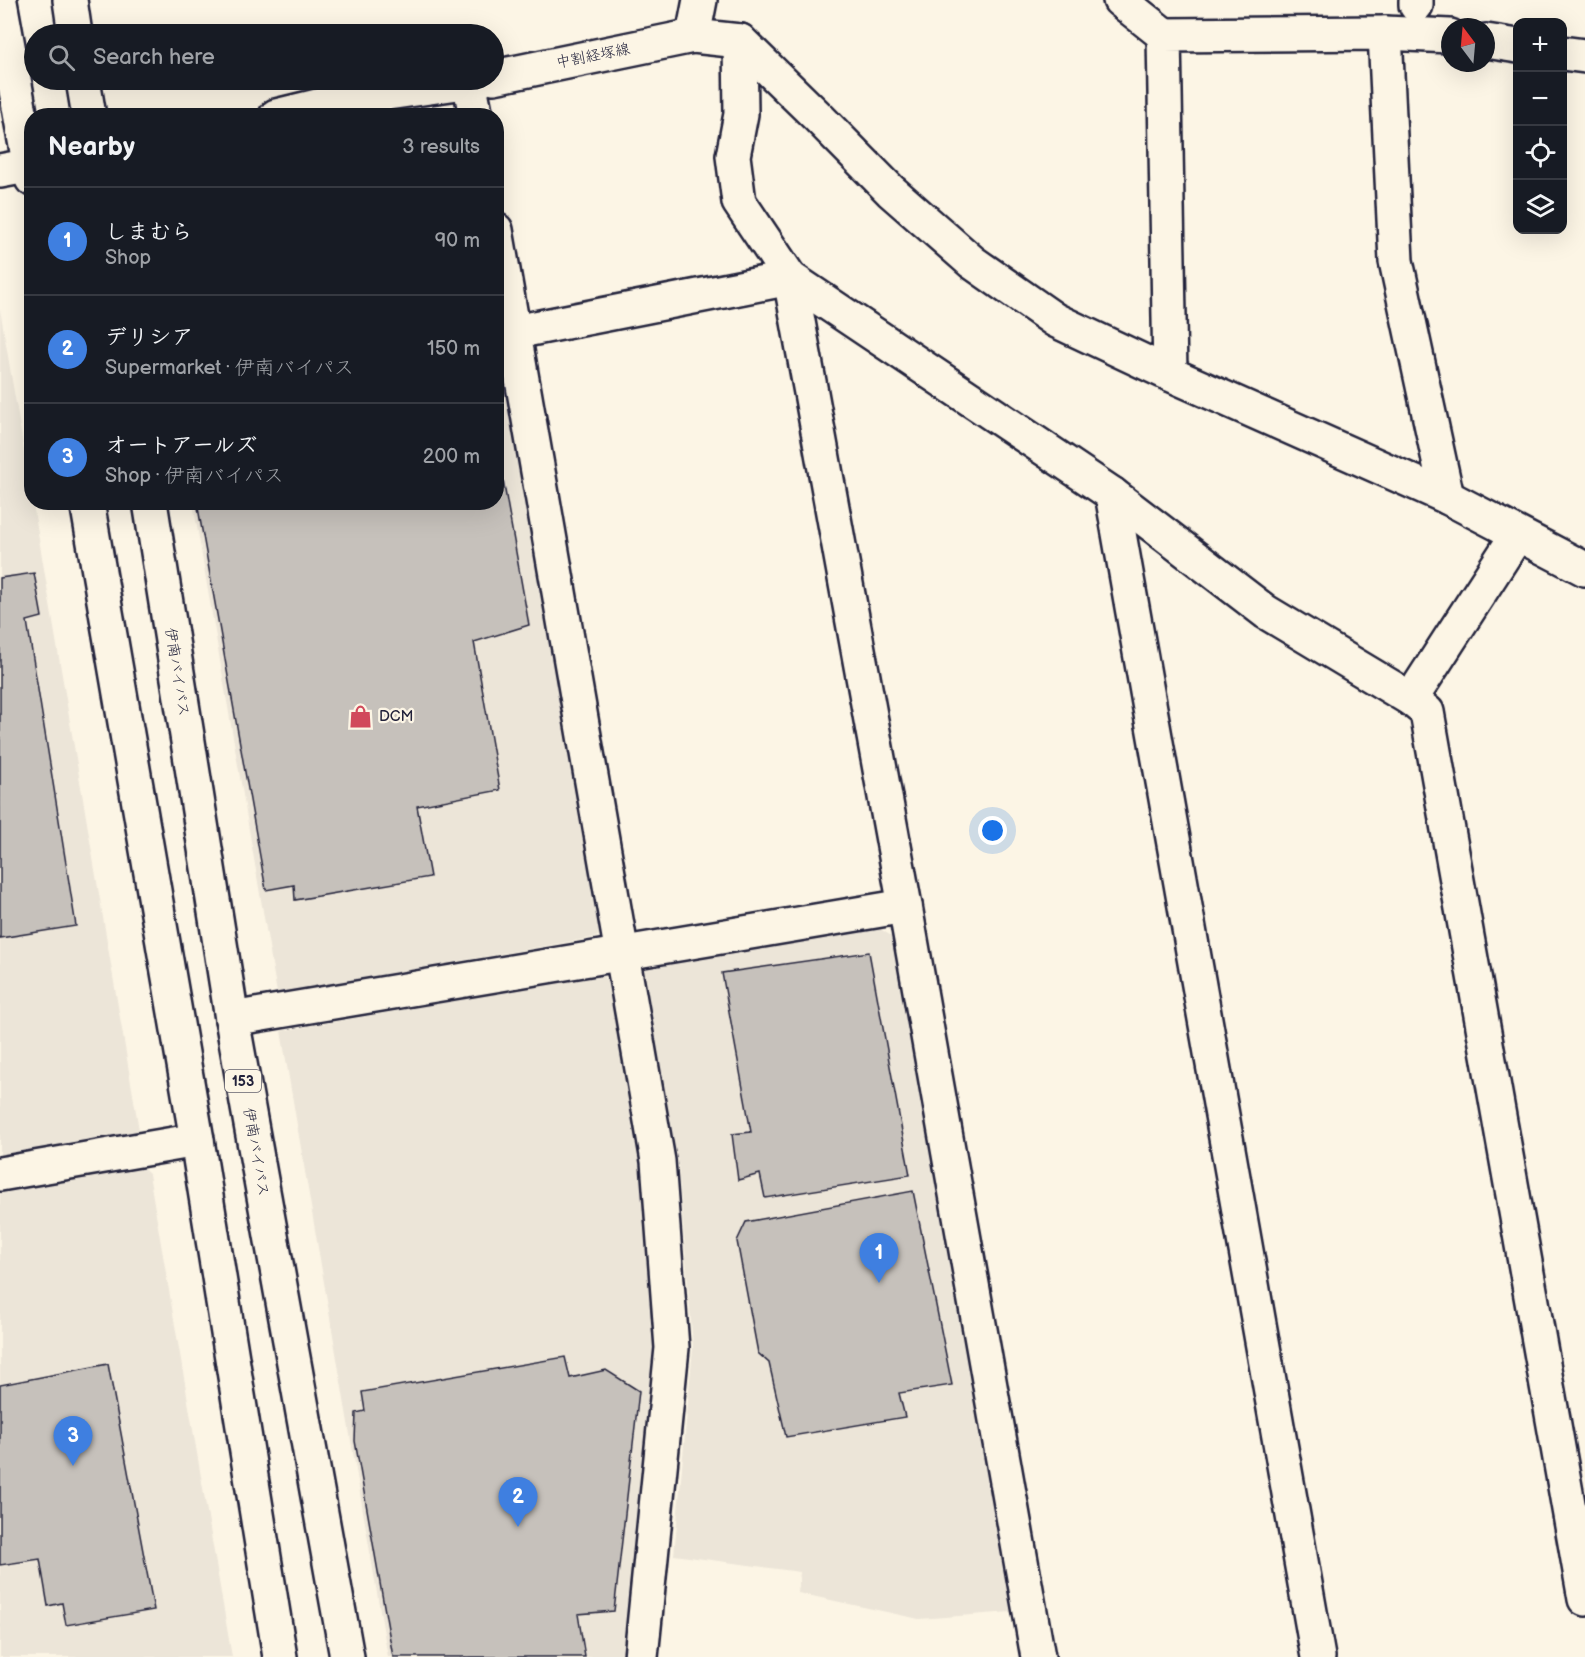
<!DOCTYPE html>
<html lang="en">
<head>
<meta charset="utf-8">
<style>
	body { margin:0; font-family:"Balsamiq Sans","Klee One",sans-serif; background:#242831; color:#f1f3f6 }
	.controls { position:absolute; right:18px; top:18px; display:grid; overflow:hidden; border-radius:12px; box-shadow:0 6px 24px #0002 }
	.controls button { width:54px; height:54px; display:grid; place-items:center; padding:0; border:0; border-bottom:2px solid #363941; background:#171b24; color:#f1f3f6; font:30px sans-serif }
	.compass { position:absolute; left:1441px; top:18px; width:54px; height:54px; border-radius:50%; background:#171b24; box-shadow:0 6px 24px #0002; rotate:344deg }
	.you { position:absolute; left:993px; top:831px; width:21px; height:21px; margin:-15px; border:4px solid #fff; border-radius:50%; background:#1a73e8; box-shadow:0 0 0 9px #1a73e833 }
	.badge { display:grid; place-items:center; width:39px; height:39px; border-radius:50%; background:#7c3aed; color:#fff; font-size:20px; font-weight:700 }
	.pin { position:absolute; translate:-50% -50px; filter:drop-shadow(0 2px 3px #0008) }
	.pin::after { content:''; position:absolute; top:32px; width:21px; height:18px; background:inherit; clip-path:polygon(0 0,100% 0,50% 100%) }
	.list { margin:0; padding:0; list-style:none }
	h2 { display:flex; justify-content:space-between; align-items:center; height:78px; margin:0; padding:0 24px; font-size:26px }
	h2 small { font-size:20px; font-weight:400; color:#9ea1a6 }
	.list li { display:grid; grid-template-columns:39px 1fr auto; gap:18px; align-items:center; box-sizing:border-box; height:108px; padding:0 24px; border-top:2px solid #363941 }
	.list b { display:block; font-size:22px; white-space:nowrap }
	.list p { margin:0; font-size:20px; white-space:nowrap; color:#9ea1a6 }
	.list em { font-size:20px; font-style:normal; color:#9ea1a6 }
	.icon { flex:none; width:33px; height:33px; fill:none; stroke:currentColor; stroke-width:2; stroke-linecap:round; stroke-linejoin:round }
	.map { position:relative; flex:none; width:1585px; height:1657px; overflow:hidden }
	.search { position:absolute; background:#171b24; box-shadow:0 6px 24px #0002; left:24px; top:24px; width:480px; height:66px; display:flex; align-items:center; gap:15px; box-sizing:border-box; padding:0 21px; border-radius:33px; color:#9ea1a6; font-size:22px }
	.panel { position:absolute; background:#171b24; box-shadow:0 6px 24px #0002; left:24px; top:108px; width:480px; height:402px; border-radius:24px }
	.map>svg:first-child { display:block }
</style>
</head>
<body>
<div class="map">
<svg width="1585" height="1657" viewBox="0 0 1585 1657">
	<rect width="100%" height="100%" fill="#fcf5e5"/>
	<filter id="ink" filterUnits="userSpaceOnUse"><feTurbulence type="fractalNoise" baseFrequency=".0167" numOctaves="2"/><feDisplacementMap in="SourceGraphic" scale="12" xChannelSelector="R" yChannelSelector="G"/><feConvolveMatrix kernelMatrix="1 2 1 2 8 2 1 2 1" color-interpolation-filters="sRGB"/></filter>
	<g filter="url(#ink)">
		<g fill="#ece5d8">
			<polygon points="0,309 139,1130 133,1136 0,1160"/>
			<polygon points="497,311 604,927 597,937 277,993 193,503 496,502"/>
			<polygon points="877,927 893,937 1011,1612 919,1619 798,1593 800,1572 674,1555 693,1347 678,1164 641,968"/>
			<polygon points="602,975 610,983 640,1164 657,1347 643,1521 624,1657 388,1657 281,1031"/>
			<polygon points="139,1165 149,1174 232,1657 0,1657 0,1188"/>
		</g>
		<g fill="#c6c1bb" stroke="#22223b" stroke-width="1.5">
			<polygon points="496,440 529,625 474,642 500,790 417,806 430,877 295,900 294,885 266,890 197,502 496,502"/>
			<polygon points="34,573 42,617 27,621 76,926 0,938 0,578"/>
			<polygon points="869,952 910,1175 765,1198 760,1174 738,1180 732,1134 751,1132 722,973"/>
			<polygon points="913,1191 952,1385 899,1393 905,1417 786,1437 769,1363 758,1353 737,1241 746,1222"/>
			<polygon points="565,1357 570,1378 606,1370 639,1391 614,1611 578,1614 585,1657 393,1657 355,1441 356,1413 365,1411 362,1392"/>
			<polygon points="108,1364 154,1610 66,1625 62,1603 48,1606 40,1559 0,1565 0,1385"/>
		</g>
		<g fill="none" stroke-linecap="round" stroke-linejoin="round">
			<defs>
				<g id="street">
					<polyline points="700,0 693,36 740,41 817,116 891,191 972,262 1055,320 1170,374 1447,497 1585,569"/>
					<polyline points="1120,0 1164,35"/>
					<polyline points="1416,0 1416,5"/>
					<polyline points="1385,33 1396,261 1447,497"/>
					<polyline points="740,41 741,114 733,156 739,202 790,278 905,906 1038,1657"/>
					<polyline points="1486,41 1518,46"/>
					<polyline points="1562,53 1585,56"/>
					<polyline points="469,81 476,116"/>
					<polyline points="496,230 658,1161 672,1348 641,1657"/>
					<polyline points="515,332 790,278 1112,494 1266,612 1411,699"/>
					<polyline points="1170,374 1164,35 1385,33 1450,36"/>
					<polyline points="1112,494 1318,1657"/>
					<polyline points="1517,535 1411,699 1427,712 1585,1599"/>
					<polyline points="232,1019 905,906"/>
					<polyline points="0,1174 197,1140"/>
				</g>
				<g id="secondary">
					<polyline points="494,77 693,36"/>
					<polyline points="276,116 346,99 479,80"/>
					<polyline points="0,171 32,165"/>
				</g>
				<g id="highway">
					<polyline points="70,0 75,34"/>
					<polyline points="0,2 32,179"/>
					<polyline points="83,80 89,116"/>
					<polyline points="87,502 197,1140 280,1657"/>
					<polyline points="150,502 232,1019 347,1657"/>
				</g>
			</defs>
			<use href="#street" stroke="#22223b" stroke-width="38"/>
			<use href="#secondary" stroke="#22223b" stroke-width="38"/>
			<use href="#highway" stroke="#22223b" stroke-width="38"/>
			<use href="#street" stroke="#fcf5e5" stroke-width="33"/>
			<use href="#secondary" stroke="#fcf5e5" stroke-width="33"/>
			<use href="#highway" stroke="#fcf5e5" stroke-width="33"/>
		</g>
	</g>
	<defs>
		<symbol id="shop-bare" viewBox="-9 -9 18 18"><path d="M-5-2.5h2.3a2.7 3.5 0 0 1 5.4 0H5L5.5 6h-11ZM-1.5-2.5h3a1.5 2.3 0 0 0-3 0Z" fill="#d1495b" stroke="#fcf5e5" stroke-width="2.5" paint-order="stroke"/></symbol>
	</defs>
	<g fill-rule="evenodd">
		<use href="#shop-bare" x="344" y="700" width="33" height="33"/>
	</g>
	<g text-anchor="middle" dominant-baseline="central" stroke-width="4.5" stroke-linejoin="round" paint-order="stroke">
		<rect fill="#fcf5e5" stroke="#63616e" stroke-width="1.5" x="225" y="1070" width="36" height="22" rx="4.5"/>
		<g font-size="14" font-weight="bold" fill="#22223b">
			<text x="243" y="1081">153</text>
		</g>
		<g font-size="15" fill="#22223b" stroke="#fcf5e5">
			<text transform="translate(593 56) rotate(-11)">中割経塚線</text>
			<text transform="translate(177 672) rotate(81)">伊南バイパス</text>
			<text transform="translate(256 1152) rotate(80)">伊南バイパス</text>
		</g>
		<g font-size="15" fill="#22223b" stroke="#fcf5e5" text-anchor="start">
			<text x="379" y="716">DCM</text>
		</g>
	</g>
</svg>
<div class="controls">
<button>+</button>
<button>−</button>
<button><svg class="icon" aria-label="locate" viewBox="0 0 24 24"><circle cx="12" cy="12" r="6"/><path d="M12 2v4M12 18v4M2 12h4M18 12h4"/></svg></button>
<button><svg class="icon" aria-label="layers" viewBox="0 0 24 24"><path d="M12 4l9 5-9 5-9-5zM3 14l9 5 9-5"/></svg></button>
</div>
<svg class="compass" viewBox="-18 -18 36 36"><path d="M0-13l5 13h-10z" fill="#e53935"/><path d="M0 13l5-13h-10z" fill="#9ea1a6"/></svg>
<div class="you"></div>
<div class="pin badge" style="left:879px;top:1283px;background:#3f7fe0">1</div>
<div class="pin badge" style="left:518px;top:1527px;background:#3f7fe0">2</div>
<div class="pin badge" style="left:73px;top:1466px;background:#3f7fe0">3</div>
<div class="search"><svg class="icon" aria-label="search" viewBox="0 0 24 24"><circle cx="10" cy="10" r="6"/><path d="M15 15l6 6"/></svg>Search here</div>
<section class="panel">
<h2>Nearby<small>3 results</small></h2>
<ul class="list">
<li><span class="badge" style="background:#3f7fe0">1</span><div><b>しまむら</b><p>Shop</p></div><em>90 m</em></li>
<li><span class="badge" style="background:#3f7fe0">2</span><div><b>デリシア</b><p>Supermarket · 伊南バイパス</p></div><em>150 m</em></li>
<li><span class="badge" style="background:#3f7fe0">3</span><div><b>オートアールズ</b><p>Shop · 伊南バイパス</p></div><em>200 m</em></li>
</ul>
</section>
</div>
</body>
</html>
